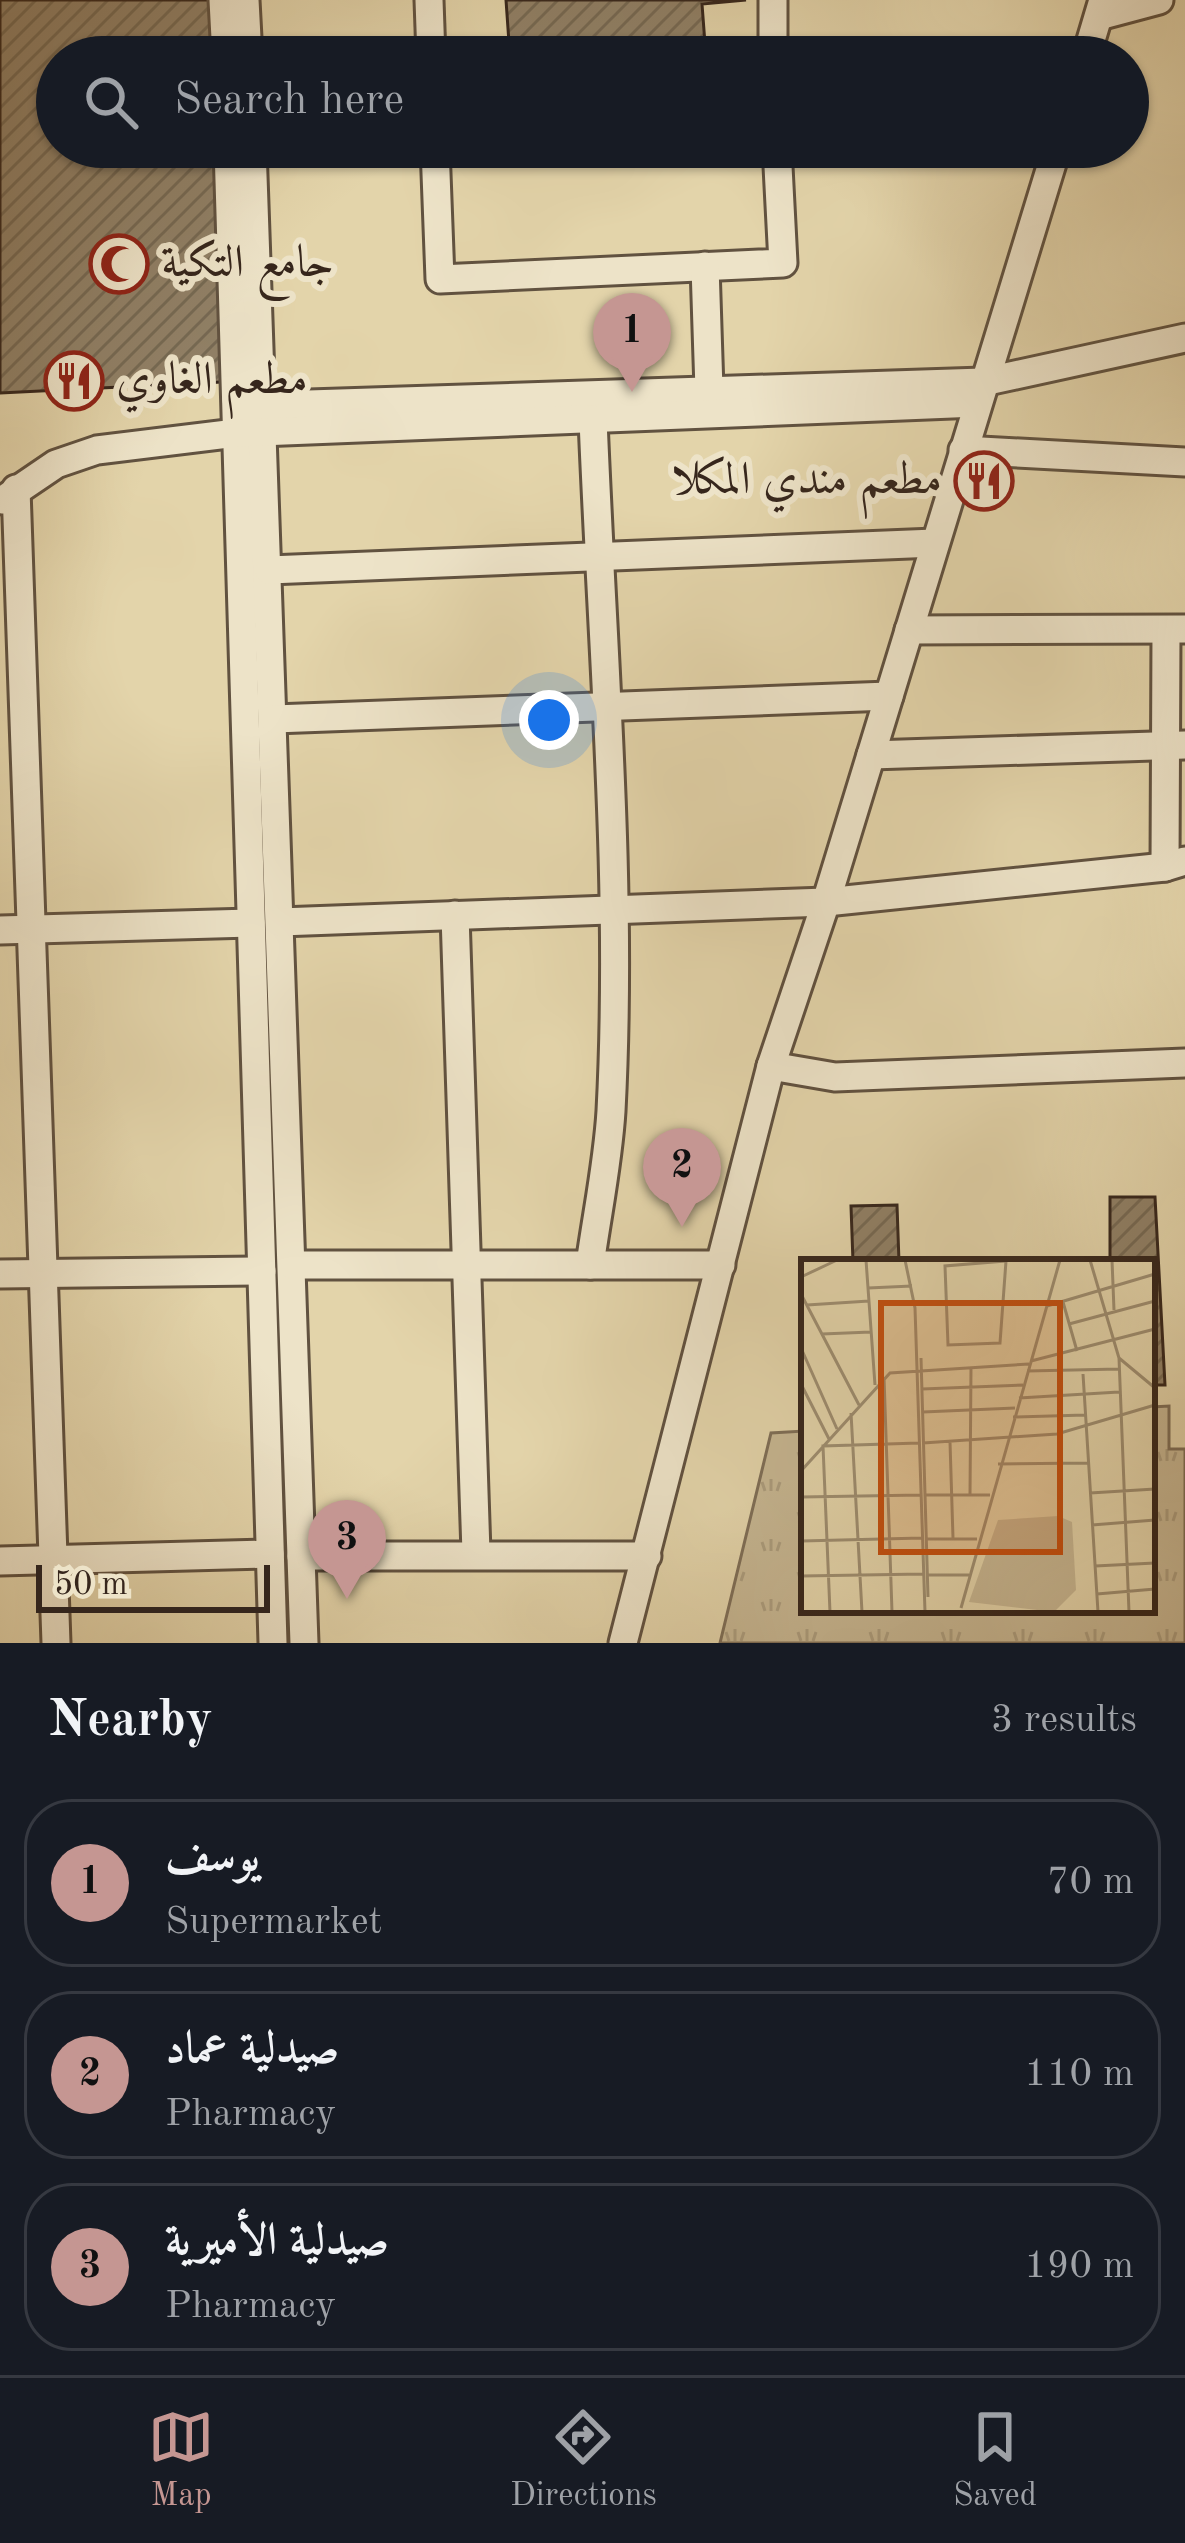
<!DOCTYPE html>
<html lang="en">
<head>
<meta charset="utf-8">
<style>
	body { margin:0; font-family:"Old Standard TT",Amiri,serif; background:#242831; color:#f1f3f6 }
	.scale { position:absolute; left:36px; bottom:30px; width:234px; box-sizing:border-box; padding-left:12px; border:6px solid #36261c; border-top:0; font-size:33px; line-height:42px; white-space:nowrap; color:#36261c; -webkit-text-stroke:9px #ede3c8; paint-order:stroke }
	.you { position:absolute; left:549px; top:720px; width:42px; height:42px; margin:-30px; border:9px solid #fff; border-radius:50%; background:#1a73e8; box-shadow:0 0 0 18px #1a73e833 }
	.badge { display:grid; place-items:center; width:78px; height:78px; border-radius:50%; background:#c59692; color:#111; font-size:39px; font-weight:700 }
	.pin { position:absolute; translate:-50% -99px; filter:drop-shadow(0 3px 6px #0008) }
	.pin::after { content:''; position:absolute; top:63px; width:42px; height:36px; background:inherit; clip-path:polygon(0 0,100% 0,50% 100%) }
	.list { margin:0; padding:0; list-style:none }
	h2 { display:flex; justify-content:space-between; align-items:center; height:156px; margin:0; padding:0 48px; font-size:51px }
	h2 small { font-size:39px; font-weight:400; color:#9ea1a6 }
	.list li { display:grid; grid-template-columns:78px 1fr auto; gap:36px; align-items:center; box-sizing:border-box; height:168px; margin:0 24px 24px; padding:0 24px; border:3px solid #363941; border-radius:48px }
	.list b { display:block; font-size:45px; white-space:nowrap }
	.list p { margin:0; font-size:39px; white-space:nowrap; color:#9ea1a6 }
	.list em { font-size:39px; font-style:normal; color:#9ea1a6 }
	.icon { flex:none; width:66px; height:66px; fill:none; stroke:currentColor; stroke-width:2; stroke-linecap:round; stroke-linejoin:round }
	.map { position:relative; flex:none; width:1185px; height:1643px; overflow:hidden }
	.search { position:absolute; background:#171b24; box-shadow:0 3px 9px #0004; left:36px; right:36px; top:36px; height:132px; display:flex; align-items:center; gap:30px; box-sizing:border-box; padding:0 42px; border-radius:66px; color:#9ea1a6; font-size:45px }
	.sheet { height:732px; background:#171b24 }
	nav { display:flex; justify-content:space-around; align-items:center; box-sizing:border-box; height:168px; border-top:3px solid #363941; background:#171b24; font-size:33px; color:#9ea1a6 }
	nav a { display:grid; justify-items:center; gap:6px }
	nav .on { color:#c59692 }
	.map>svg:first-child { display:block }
</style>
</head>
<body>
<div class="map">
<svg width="1185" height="1643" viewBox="0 0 1185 1643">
	<defs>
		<pattern id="park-tufts" width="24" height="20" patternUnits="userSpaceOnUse" patternTransform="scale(3)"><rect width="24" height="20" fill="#c6b692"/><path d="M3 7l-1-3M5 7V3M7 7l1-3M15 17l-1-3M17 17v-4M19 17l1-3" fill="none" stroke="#ab9c7d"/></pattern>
		<pattern id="building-hatch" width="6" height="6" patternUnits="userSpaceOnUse" patternTransform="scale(3)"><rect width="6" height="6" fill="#908066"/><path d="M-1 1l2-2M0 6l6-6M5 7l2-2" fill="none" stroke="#766953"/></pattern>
	</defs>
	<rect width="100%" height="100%" fill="#e3d4aa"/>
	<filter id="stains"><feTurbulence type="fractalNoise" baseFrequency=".00167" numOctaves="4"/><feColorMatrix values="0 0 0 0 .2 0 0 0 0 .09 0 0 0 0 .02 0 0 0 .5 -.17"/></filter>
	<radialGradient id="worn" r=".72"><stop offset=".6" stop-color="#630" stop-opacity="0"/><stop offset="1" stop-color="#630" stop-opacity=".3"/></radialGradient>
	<polygon fill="url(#park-tufts)" stroke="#7e6e57" stroke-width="3" points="1169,1406 1169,1449 1185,1449 1185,1643 720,1643 771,1433 804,1431 804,1610 1152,1610 1152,1407"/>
	<g fill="url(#building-hatch)" stroke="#36261c" stroke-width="3">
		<polygon points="0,0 232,0 233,57 57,57 57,147 236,147 241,381 0,393"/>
		<polygon points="506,0 746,0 702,4 706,57 510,57"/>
		<polygon points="1110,1197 1155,1197 1165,1385 1152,1385 1152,1262 1110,1262"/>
		<polygon points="897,1205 899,1262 853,1262 851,1206"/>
	</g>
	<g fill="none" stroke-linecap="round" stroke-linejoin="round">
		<defs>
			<g id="minor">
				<polyline points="223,0 226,57"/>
				<polyline points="245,0 248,57"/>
				<polyline points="429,0 431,57"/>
				<polyline points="773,0 773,57"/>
				<polyline points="1099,16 1159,0"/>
				<polyline points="1086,57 1103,0"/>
				<polyline points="228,147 273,1643"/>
				<polyline points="252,147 304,1643"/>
				<polyline points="435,147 440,279 783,263 777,147"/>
				<polyline points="705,266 709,390"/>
				<polyline points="246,406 983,382 1185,338"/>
				<polyline points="963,450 1185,462"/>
				<polyline points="16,489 56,1643"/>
				<polyline points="3,500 56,464 97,450 236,433 977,403"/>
				<polyline points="269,570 935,543"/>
				<polyline points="909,630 1185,629"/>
				<polyline points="274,719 889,696"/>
				<polyline points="871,755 1185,745"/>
				<polyline points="1165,867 1166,632"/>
				<polyline points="455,915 476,1553"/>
				<polyline points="280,922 826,902 1165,867 1185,861"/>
				<polyline points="0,930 251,923"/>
				<polyline points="771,1066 835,1077 1185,1063"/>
				<polyline points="292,1265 721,1265"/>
				<path d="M590,1265C597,1214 608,1162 611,1111C623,881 602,649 593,419"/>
				<polyline points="0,1274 262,1271"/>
				<polyline points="301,1556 647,1556"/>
				<polyline points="0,1561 270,1554"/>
				<polyline points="623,1643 771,1066 826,902 1057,147"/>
			</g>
		</defs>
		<use href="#minor" stroke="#615240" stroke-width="33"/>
		<use href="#minor" stroke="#ede3c8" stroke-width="27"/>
	</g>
	<defs>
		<symbol id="mosque-ring" viewBox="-11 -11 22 22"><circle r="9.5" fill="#ede3c8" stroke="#8f2418" stroke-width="1.5"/><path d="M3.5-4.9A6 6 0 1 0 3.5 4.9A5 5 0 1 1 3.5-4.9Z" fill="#8f2418"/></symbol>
		<symbol id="restaurant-ring" viewBox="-11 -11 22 22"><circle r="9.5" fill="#ede3c8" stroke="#8f2418" stroke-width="1.5"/><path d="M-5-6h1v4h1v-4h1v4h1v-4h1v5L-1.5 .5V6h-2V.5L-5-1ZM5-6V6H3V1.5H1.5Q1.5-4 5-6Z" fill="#8f2418"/></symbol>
	</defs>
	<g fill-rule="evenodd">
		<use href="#mosque-ring" x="86" y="231" width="66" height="66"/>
		<use href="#restaurant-ring" x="41" y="348" width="66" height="66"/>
		<use href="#restaurant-ring" x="951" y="448" width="66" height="66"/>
	</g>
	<g text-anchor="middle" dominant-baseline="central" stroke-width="12" stroke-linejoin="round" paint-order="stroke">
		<g font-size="45" fill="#36261c" stroke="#ede3c8" text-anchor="start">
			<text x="161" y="264">جامع التكية</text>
			<text x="116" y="381">مطعم الغاوي</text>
			<text x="942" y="481" text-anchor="end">مطعم مندي المكلا</text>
		</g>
	</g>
	<g transform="translate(801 1259)">
		<rect width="354" height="354" fill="#e3d4aa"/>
		<path d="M257,257L271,263L275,331L253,353L168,343L197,261Z" fill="#c6b692"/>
		<path fill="none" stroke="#9e8e71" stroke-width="3" d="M65,1L74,126M104,1L114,49L124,353M289,1L318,99L328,353M311,1L313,51M205,2L199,84L147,86L144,7ZM0,18L36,1M67,29L111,27M0,35L58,146M262,43L276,92M6,46L68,42M246,47L354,15M268,65L354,42M21,75L70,73M0,89L36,170M120,99L127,338M318,99L354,129M230,102L354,70M226,112L318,110M282,115L297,353M83,118L91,353M0,125L28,180M121,130L222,126M218,139L318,133M122,153L214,149M50,154L61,353M212,158L284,156M149,183L152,279M122,184L256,175L354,146M197,205L287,204M0,212L89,114L228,105M289,234L354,230M124,236H189M169,236L170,108M0,238L120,236M291,266L354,261M126,280H176M0,282L121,279M294,307L354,304M127,316H168M0,317L122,315M296,335L354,330M160,349L259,1M29,353L22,187L118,184M143,353H180"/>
		<path fill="#c44f0f" fill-opacity="0.15" stroke="#c44f0f" stroke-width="6" d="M80,44H259V293H80Z"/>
		<rect width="354" height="354" fill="none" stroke="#36261c" stroke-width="6"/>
	</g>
	<rect width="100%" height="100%" filter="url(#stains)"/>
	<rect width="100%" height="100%" fill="url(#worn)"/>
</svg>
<div class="scale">50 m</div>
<div class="you"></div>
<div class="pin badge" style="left:632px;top:392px">1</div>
<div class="pin badge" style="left:682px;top:1227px">2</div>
<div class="pin badge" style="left:347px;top:1599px">3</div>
<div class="search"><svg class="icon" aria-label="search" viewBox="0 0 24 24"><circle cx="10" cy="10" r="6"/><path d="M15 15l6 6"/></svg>Search here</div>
</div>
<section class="sheet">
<h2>Nearby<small>3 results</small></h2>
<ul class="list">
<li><span class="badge">1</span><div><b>يوسف</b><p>Supermarket</p></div><em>70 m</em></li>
<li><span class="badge">2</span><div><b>صيدلية عماد</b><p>Pharmacy</p></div><em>110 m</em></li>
<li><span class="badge">3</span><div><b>صيدلية الأميرية</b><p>Pharmacy</p></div><em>190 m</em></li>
</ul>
</section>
<nav>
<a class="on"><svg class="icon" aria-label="map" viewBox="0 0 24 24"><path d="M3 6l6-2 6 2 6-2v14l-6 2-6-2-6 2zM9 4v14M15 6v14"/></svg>Map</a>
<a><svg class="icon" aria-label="directions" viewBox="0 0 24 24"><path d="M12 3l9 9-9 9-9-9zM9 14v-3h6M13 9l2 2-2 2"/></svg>Directions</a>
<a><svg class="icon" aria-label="saved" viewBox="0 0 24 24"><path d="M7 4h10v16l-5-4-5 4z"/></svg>Saved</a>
</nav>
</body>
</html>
